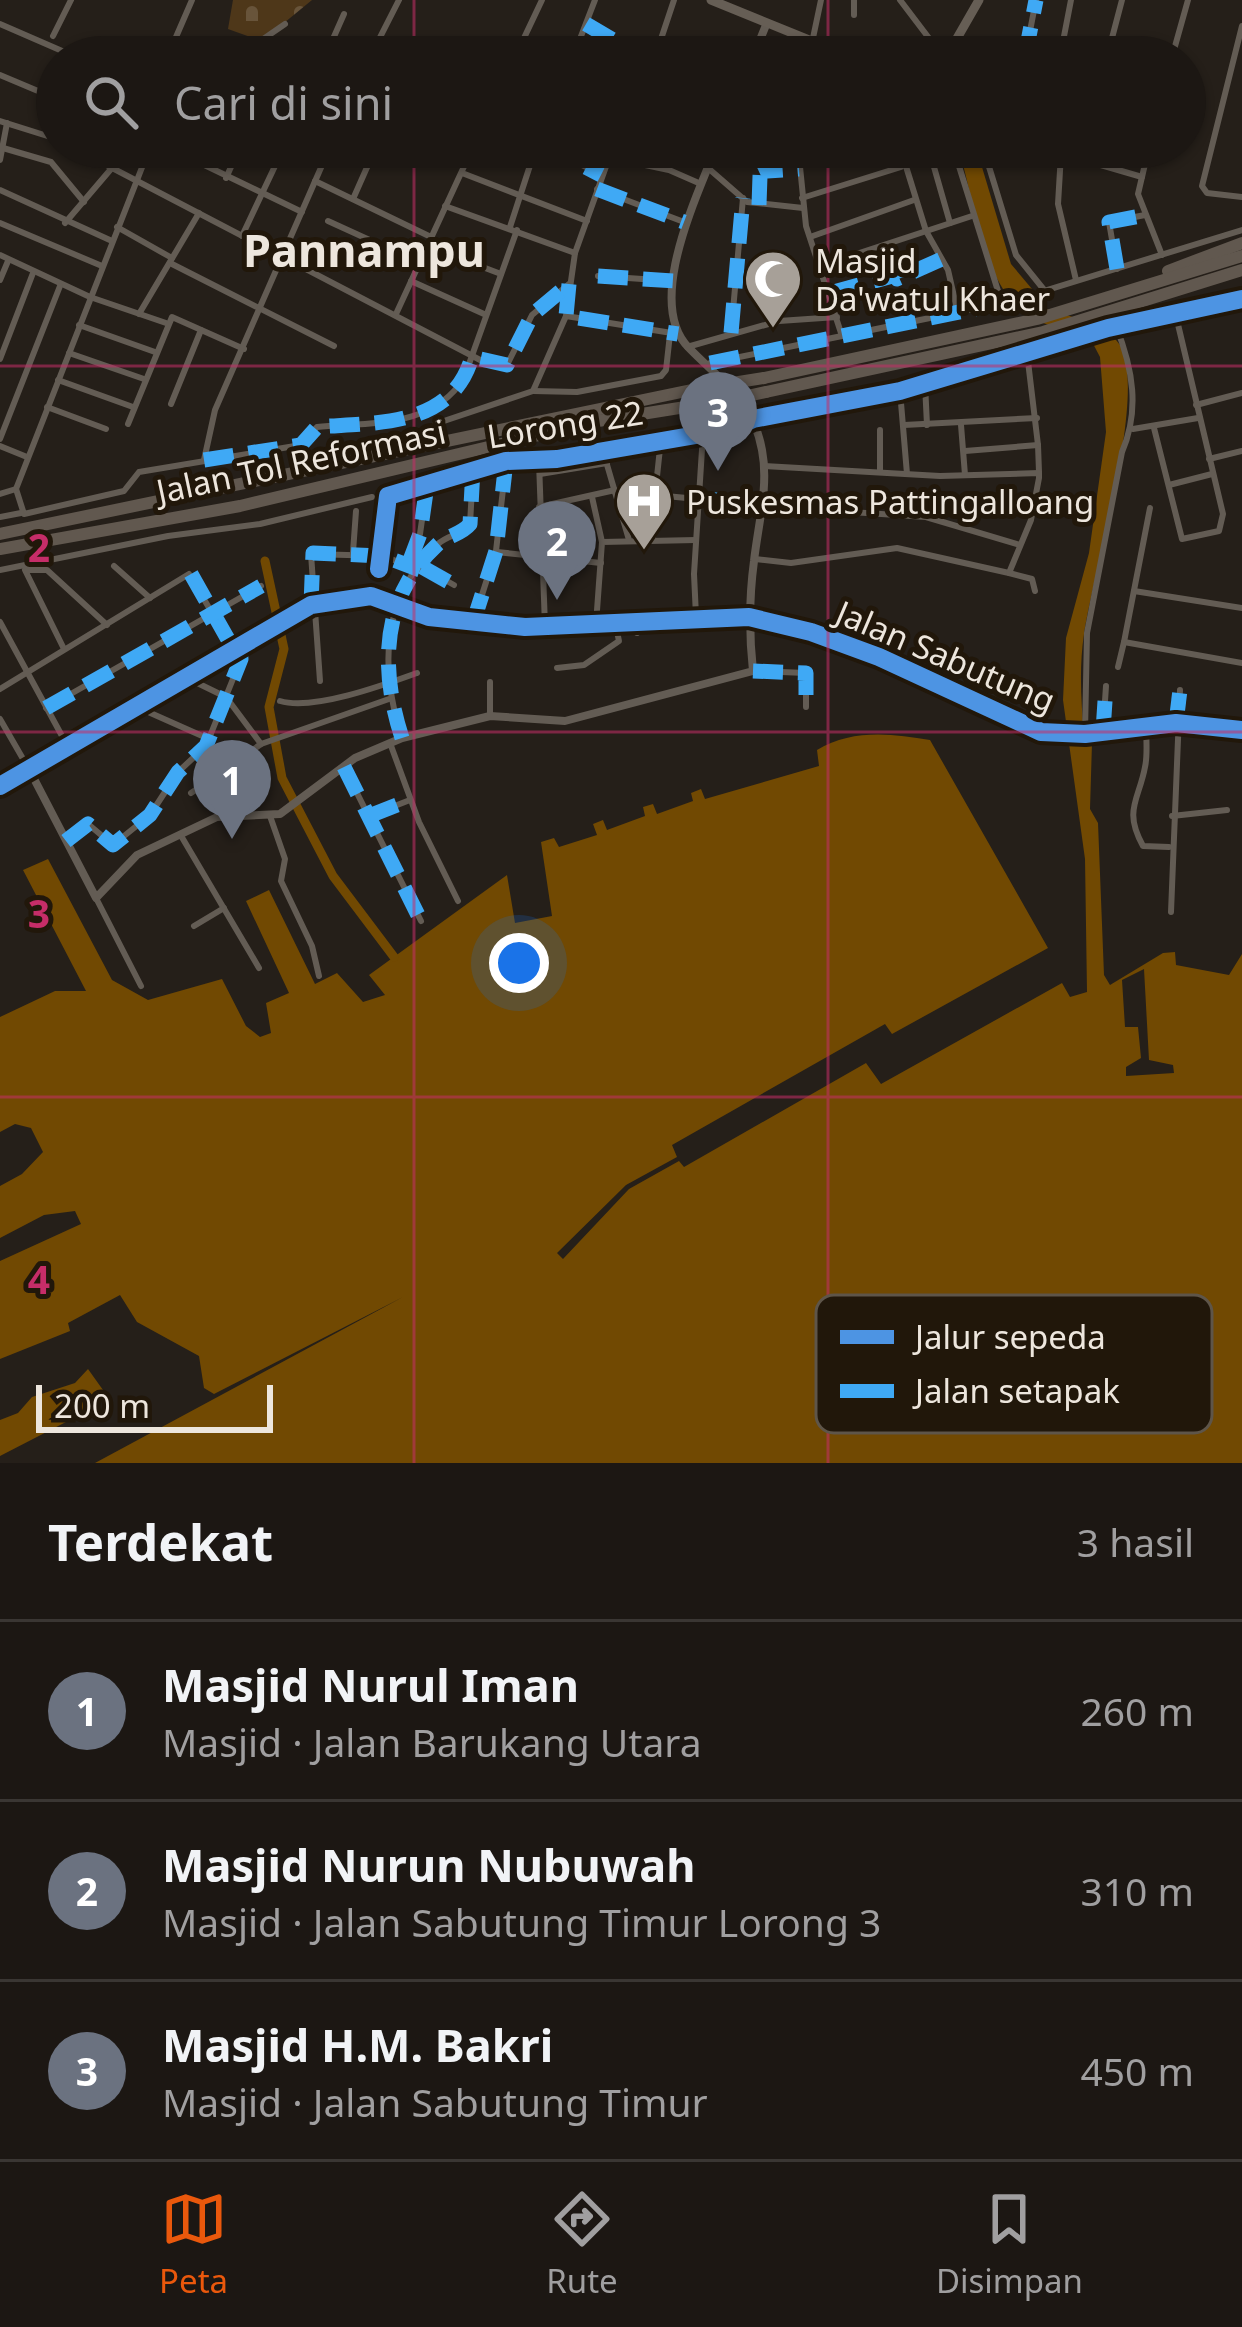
<!DOCTYPE html>
<html lang="id">
<head>
<meta charset="utf-8">
<style>
	body { margin:0; font-family:"Noto Sans",sans-serif; background:#25201c; color:#f1f3f6 }
	.scale { position:absolute; left:36px; bottom:30px; width:237px; box-sizing:border-box; padding-left:12px; border:6px solid #ede6dd; border-top:0; font-size:33px; line-height:42px; white-space:nowrap; color:#ede6dd; -webkit-text-stroke:9px #21170a; paint-order:stroke }
	.you { position:absolute; left:519px; top:963px; width:42px; height:42px; margin:-30px; border:9px solid #fff; border-radius:50%; background:#1a73e8; box-shadow:0 0 0 18px #1a73e833 }
	.badge { display:grid; place-items:center; width:78px; height:78px; border-radius:50%; background:#ea580c; color:#fff; font-size:39px; font-weight:700 }
	.pin { position:absolute; translate:-50% -99px; filter:drop-shadow(0 3px 6px #0008) }
	.pin::after { content:''; position:absolute; top:63px; width:42px; height:36px; background:inherit; clip-path:polygon(0 0,100% 0,50% 100%) }
	.list { margin:0; padding:0; list-style:none }
	h2 { display:flex; justify-content:space-between; align-items:center; height:156px; margin:0; padding:0 48px; font-size:51px }
	h2 small { font-size:39px; font-weight:400; color:#a09fa0 }
	.list li { display:grid; grid-template-columns:78px 1fr auto; gap:36px; align-items:center; box-sizing:border-box; height:180px; padding:0 48px; border-top:3px solid #3a3633 }
	.list b { display:block; font-size:45px; white-space:nowrap }
	.list p { margin:0; font-size:39px; white-space:nowrap; color:#a09fa0 }
	.list em { font-size:39px; font-style:normal; color:#a09fa0 }
	.icon { flex:none; width:66px; height:66px; fill:none; stroke:currentColor; stroke-width:2; stroke-linecap:round; stroke-linejoin:round }
	.map { position:relative; flex:none; width:1242px; height:1463px; overflow:hidden }
	.search { position:absolute; background:#1c1713; box-shadow:0 3px 9px #0004; left:36px; right:36px; top:36px; height:132px; display:flex; align-items:center; gap:30px; box-sizing:border-box; padding:0 42px; border-radius:66px; color:#a09fa0; font-size:45px }
	.sheet { height:696px; background:#1c1713 }
	nav { display:flex; justify-content:space-around; align-items:center; box-sizing:border-box; height:168px; border-top:3px solid #3a3633; background:#1c1713; font-size:33px; color:#a09fa0 }
	nav a { display:grid; justify-items:center; gap:6px }
	nav .on { color:#ea580c }
	.map>svg:first-child { display:block }
</style>
</head>
<body>
<div class="map">
<svg width="1242" height="1463" viewBox="0 0 1242 1463">
	<defs>
		<pattern id="cemetery-stones" width="16" height="16" patternUnits="userSpaceOnUse" patternTransform="scale(3)"><rect width="16" height="16" fill="#4e3719"/><path d="M2 7V4a2 2 0 0 1 4 0v3zM10 15v-3a2 2 0 0 1 4 0v3z" fill="#68543a"/></pattern>
	</defs>
	<rect width="100%" height="100%" fill="#251f19"/>
	<polygon fill="url(#cemetery-stones)" points="233,0 312,0 262,41 228,29"/>
	<g fill="#714902">
		<path d="M958,147H976L1011,264L1032,289L1022,293L1029,304C1055,313 1105,321 1120,345C1148,393 1093,572 1084,634C1079,667 1081,701 1084,735L1092,743L1090,809L1098,823L1104,975L1110,985L1163,953L1175,952L1176,965L1229,975L1242,954V1463H95L403,1297L214,1394L204,1388L199,1356L137,1322L120,1295L68,1323L70,1331L0,1359V1261L81,1224L75,1211L44,1215L0,1238V1186L22,1174L43,1152L31,1128L15,1124L0,1132V1017L55,991H86L23,870L48,859L112,980L148,1000L222,979L246,1026L260,1037L271,1033L266,1003L289,993L246,901L269,890L315,984L337,973L363,1002L385,995L369,975L507,875L515,923L552,916L541,842L554,838L559,847L597,835L593,824L603,820L607,830L645,816L643,807L653,804L657,814L693,801L691,793L701,789L705,799L819,766L817,750C851,729 891,733 930,740L1048,948L892,1034L885,1024L672,1145L677,1157L626,1185L557,1253L563,1259L629,1189L679,1161L684,1167L866,1063L881,1084L1062,983L1070,997L1087,992L1085,859L1063,700L1066,638L1089,553L1106,432L1100,357L1090,338C1069,330 1034,324 1019,309C979,270 974,197 958,147Z"/>
		<polygon points="88,1369 103,1390 97,1406 0,1456 0,1420 18,1413 32,1397 75,1383"/>
	</g>
	<polygon fill="#251f19" points="1144,969 1149,1060 1173,1065 1174,1073 1126,1076 1126,1067 1141,1058 1138,1027 1125,1027 1122,980"/>
	<g fill="none" stroke-linecap="round" stroke-linejoin="round">
		<polyline stroke="#714902" stroke-width="9" points="265,561 284,649 269,707 282,778 333,876 394,957"/>
		<g stroke="#635c54" stroke-width="6">
			<polyline points="900,0 941,54"/>
			<polyline points="854,15 854,0"/>
			<polyline points="0,24 76,57"/>
			<polyline points="1242,26 1202,186 1207,193 1242,197"/>
			<polyline points="53,36 71,0"/>
			<polyline points="176,37 192,0"/>
			<polyline points="237,57 285,24"/>
			<polyline points="325,57 344,14"/>
			<polyline points="370,57 399,0"/>
			<polyline points="515,57 542,0"/>
			<polyline points="573,57 595,0"/>
			<polyline points="655,57 674,0"/>
			<polyline points="809,57 821,0"/>
			<polyline points="1025,57 1036,0"/>
			<polyline points="1060,57 1071,0"/>
			<polyline points="1107,57 1122,0"/>
			<polyline points="1172,57 1188,0"/>
			<polyline points="0,75 57,99"/>
			<polyline points="0,121 57,139"/>
			<polyline points="72,147 484,362 507,365 532,315 569,284"/>
			<polyline points="167,147 302,212"/>
			<polyline points="546,147 600,174"/>
			<polyline points="613,147 575,253 566,316 678,334"/>
			<polyline points="798,147 806,226 842,336"/>
			<polyline points="900,147 926,231 948,270 958,314"/>
			<polyline points="953,147 998,291"/>
			<polyline points="983,147 1016,255 1045,291"/>
			<polyline points="1039,147 1142,177"/>
			<polyline points="1149,147 1138,194 1162,255"/>
			<polyline points="3,148 51,162 84,202"/>
			<polyline points="930,153 950,223"/>
			<polyline points="1061,154 1058,204 1076,280"/>
			<polyline points="607,157 669,170 701,184"/>
			<polyline points="798,159 832,147"/>
			<polyline points="0,160 7,123"/>
			<polyline points="904,160 952,148"/>
			<polyline points="1079,160 1083,147"/>
			<polyline points="708,168 747,202 803,208"/>
			<polyline points="462,173 587,221"/>
			<polyline points="226,178 240,147"/>
			<polyline points="315,181 431,237"/>
			<polyline points="597,189 684,222"/>
			<polyline points="0,190 112,241"/>
			<polyline points="802,198 901,167"/>
			<polyline points="353,199 376,147"/>
			<polyline points="445,206 575,253"/>
			<polyline points="328,221 420,263"/>
			<polyline points="0,223 102,266"/>
			<polyline points="65,223 111,169"/>
			<polyline points="117,227 172,258"/>
			<polyline points="510,227 536,147"/>
			<polyline points="242,236 284,147"/>
			<polyline points="810,237 914,200"/>
			<polyline points="427,246 501,274"/>
			<polyline points="0,255 90,297 166,323"/>
			<polyline points="172,264 334,346"/>
			<polyline points="820,266 972,216"/>
			<polyline points="1117,269 1109,222 1145,215"/>
			<polyline points="598,276 672,281"/>
			<polyline points="0,280 8,261"/>
			<polyline points="411,281 484,314"/>
			<polyline points="139,314 199,213"/>
			<polyline points="396,314 473,147"/>
			<polyline points="79,325 155,352"/>
			<polyline points="731,333 743,198"/>
			<polyline points="687,347 779,321 837,317"/>
			<polyline points="69,353 144,379"/>
			<polyline points="0,359 33,273"/>
			<polyline points="710,363 1008,302 1242,230"/>
			<polyline points="58,380 133,407"/>
			<polyline points="925,384 927,425"/>
			<polyline points="533,391 577,392 661,376 666,370 670,334"/>
			<polyline points="900,391 907,474"/>
			<polyline points="171,404 201,330"/>
			<polyline points="1196,405 1242,393"/>
			<polyline points="47,407 106,429"/>
			<polyline points="128,424 172,317 244,349"/>
			<polyline points="435,424 533,391 566,316"/>
			<polyline points="904,425 1037,418"/>
			<polyline points="961,425 965,475"/>
			<polyline points="1154,428 1182,539 1219,531 1223,514 1176,316"/>
			<polyline points="1133,429 1198,418"/>
			<polyline points="880,430 880,472"/>
			<polyline points="0,439 60,286"/>
			<polyline points="1038,445 1039,472"/>
			<polyline points="0,446 27,457"/>
			<polyline points="603,451 629,540"/>
			<polyline points="965,451 1038,445 1027,353"/>
			<polyline points="1209,459 1242,451"/>
			<polyline points="204,460 215,410 330,147"/>
			<polyline points="539,462 545,626"/>
			<polyline points="540,474 607,463"/>
			<polyline points="1169,485 1212,474"/>
			<path d="M16,489L24,514L124,491L139,472L301,445L317,427C370,422 432,429 464,378L517,230"/>
			<polyline points="16,489 150,147"/>
			<polyline points="615,492 656,492"/>
			<polyline points="0,494 16,489"/>
			<polyline points="655,495 661,439"/>
			<polyline points="592,497 602,542"/>
			<polyline points="761,506 926,517 1020,545"/>
			<polyline points="539,507 615,490"/>
			<polyline points="0,517 21,513"/>
			<polyline points="653,538 655,495 761,505"/>
			<polyline points="353,552 356,511"/>
			<polyline points="497,552 601,563"/>
			<polyline points="755,559 791,563 897,548 1009,573 1031,520 1039,478 1039,473 940,476 764,466"/>
			<polyline points="409,563 420,534 427,485"/>
			<polyline points="114,566 150,598"/>
			<polyline points="422,567 454,585"/>
			<polyline points="379,569 388,496 506,461 557,459 731,429 753,419 900,391 1108,328 1242,299"/>
			<polyline points="0,570 168,536 260,524 372,497"/>
			<polyline points="1009,573 1032,579 1035,591"/>
			<polyline points="1134,591 1242,608"/>
			<polyline points="696,616 694,574 703,434"/>
			<polyline points="636,620 637,633"/>
			<polyline points="0,622 68,747"/>
			<polyline points="473,623 496,551 506,463"/>
			<polyline points="596,624 602,542 696,540"/>
			<polyline points="1124,642 1150,508"/>
			<polyline points="64,649 25,570 47,570 107,625"/>
			<polyline points="1118,667 1124,642 1242,663"/>
			<polyline points="557,668 584,665 619,641 615,622"/>
			<polyline points="754,671 806,673 806,707"/>
			<polyline points="187,678 226,697 261,744"/>
			<polyline points="320,681 311,554 383,556 420,570"/>
			<polyline points="0,689 189,574 234,650"/>
			<path d="M280,701C313,711 384,685 417,673"/>
			<polyline points="137,707 209,739"/>
			<polyline points="46,708 261,586"/>
			<polyline points="490,716 490,682"/>
			<polyline points="0,719 30,771 311,605 371,596 429,617 525,627 749,617 811,632 879,657 1041,732 1085,734 1176,723 1242,730"/>
			<path d="M1146,725C1146,739 1148,754 1145,767C1139,800 1123,810 1143,846L1169,847"/>
			<polyline points="1103,731 1106,686"/>
			<path d="M1085,733L1087,633L1122,452C1140,410 1133,369 1116,326"/>
			<path d="M402,738C380,670 380,597 438,544C448,535 461,535 470,524L473,471"/>
			<polyline points="390,743 419,822 458,901"/>
			<polyline points="344,767 421,921"/>
			<polyline points="221,773 261,744 389,699"/>
			<polyline points="191,793 221,773 237,815"/>
			<polyline points="270,816 285,859 281,881 312,946 319,976"/>
			<polyline points="369,816 410,800"/>
			<polyline points="1172,816 1227,810"/>
			<polyline points="180,834 259,968"/>
			<polyline points="66,841 88,824 113,845 150,815 178,772 206,746 241,659 240,647"/>
			<polyline points="96,898 141,986"/>
			<polyline points="1171,912 1180,690"/>
			<polyline points="194,926 224,908"/>
		</g>
		<g stroke="#635c54" stroke-width="8">
			<polyline points="753,57 766,25"/>
			<path d="M0,786L30,771L96,898L137,855L217,817L280,814L355,758L402,738L490,716L565,721L753,671C749,634 749,598 754,561C758,525 769,486 762,450C753,400 722,382 689,348C644,303 698,195 716,147"/>
		</g>
		<g stroke="#665e55" stroke-width="9">
			<polyline points="711,0 851,57"/>
			<polyline points="940,57 952,47 979,0"/>
		</g>
		<g stroke="#61584f" stroke-width="12">
			<polyline points="1168,271 1242,243"/>
			<polyline points="764,378 1037,319 1242,256"/>
			<polyline points="766,392 1043,332 1242,270"/>
			<polyline points="0,534 701,388"/>
			<polyline points="0,549 240,506 598,421 729,400"/>
		</g>
		<g stroke="#61584f" stroke-width="12">
			<polyline points="701,388 764,378"/>
			<polyline points="729,400 766,392"/>
		</g>
		<g stroke="#3fa9f5" stroke-width="15" stroke-dasharray="30 15" stroke-linecap="butt">
			<polyline points="586,24 620,44 615,57"/>
			<polyline points="1025,57 1036,0"/>
			<polyline points="546,147 601,175"/>
			<polyline points="761,158 767,171 799,169"/>
			<polyline points="597,189 684,222"/>
			<polyline points="759,205 761,147"/>
			<polyline points="1117,269 1109,222 1145,215"/>
			<polyline points="598,276 675,281"/>
			<polyline points="569,284 566,316 678,334"/>
			<polyline points="830,293 896,275 897,279 942,259"/>
			<polyline points="731,333 743,198"/>
			<polyline points="710,363 1003,303"/>
			<path d="M204,460L301,445L317,427C377,422 451,428 472,357L507,365L532,315L569,284"/>
			<polyline points="698,498 761,505"/>
			<polyline points="409,563 420,534 427,485"/>
			<polyline points="422,567 454,585"/>
			<polyline points="191,574 234,650"/>
			<polyline points="311,605 313,553 383,556 420,570"/>
			<polyline points="473,623 496,551 506,461"/>
			<polyline points="753,671 806,673 806,707"/>
			<polyline points="46,708 261,586"/>
			<polyline points="1176,723 1180,690"/>
			<polyline points="1103,731 1106,686"/>
			<path d="M402,738C380,670 380,597 438,544C448,535 461,535 470,524L473,469"/>
			<polyline points="344,767 421,921"/>
			<polyline points="369,816 410,800"/>
			<polyline points="66,841 88,824 113,845 150,815 178,772 206,746 241,659 240,647"/>
		</g>
		<defs>
			<g id="cycleway">
				<polyline points="379,569 388,496 506,461 557,459 731,429 753,419 900,391 1108,328 1242,299"/>
				<polyline points="0,786 311,605 371,596 429,617 525,627 749,617 811,632 879,657 1041,732 1085,734 1176,723 1242,730"/>
			</g>
		</defs>
		<use href="#cycleway" stroke="#21170a" stroke-width="26"/>
		<use href="#cycleway" stroke="#4d94e3" stroke-width="18"/>
	</g>
	<path fill="none" stroke="#c62d68" stroke-width="3" stroke-opacity="0.55" d="M414,0V57M828,0V57M414,147V1463M828,147V1463M0,366H1242M0,732H1242M0,1097H1242"/>
	<defs>
		<symbol id="mosque-pin" viewBox="-11 -11 22 30"><path d="M0 17L-7.5 6A9.5 9.5 0 1 1 7.5 6Z" fill="#a7a098" stroke="#21170a"/><path d="M3.5-4.9A6 6 0 1 0 3.5 4.9A5 5 0 1 1 3.5-4.9Z" fill="#fff"/></symbol>
		<symbol id="hospital-pin" viewBox="-11 -11 22 30"><path d="M0 17L-7.5 6A9.5 9.5 0 1 1 7.5 6Z" fill="#a7a098" stroke="#21170a"/><path d="M-5-5h3v3.5h4V-5h3V5h-3V1.5h-4V5h-3Z" fill="#fff"/></symbol>
	</defs>
	<g fill-rule="evenodd">
		<use href="#mosque-pin" x="740" y="246" width="66" height="90"/>
		<use href="#hospital-pin" x="611" y="468" width="66" height="90"/>
	</g>
	<g text-anchor="middle" dominant-baseline="central" stroke-width="10" stroke-linejoin="round" paint-order="stroke">
		<g font-size="33" fill="#ede6dd" stroke="#21170a" text-anchor="start">
			<text x="815" y="260">Masjid<tspan x="815" dy="38">Da'watul Khaer</tspan></text>
			<text x="686" y="501">Puskesmas Pattingalloang</text>
		</g>
		<g font-size="33" fill="#ede6dd" stroke="#21170a">
			<text transform="translate(565 424) rotate(-9)">Lorong 22</text>
			<text transform="translate(301 461) rotate(-12)">Jalan Tol Reformasi</text>
			<text transform="translate(946 656) rotate(23)">Jalan Sabutung</text>
		</g>
		<g font-size="45" font-weight="bold" fill="#ede6dd" stroke="#21170a">
			<text x="364" y="249">Pannampu</text>
		</g>
	</g>
	<rect x="816" y="1295" width="396" height="138" rx="18" fill="#21170a" stroke="#5e5549" stroke-width="3"/>
	<rect x="840" y="1330" width="54" height="14" fill="#4d94e3"/>
	<rect x="840" y="1384" width="54" height="14" fill="#3fa9f5"/>
	<g font-size="33" fill="#ede6dd">
		<text x="915" y="1349">Jalur sepeda</text>
		<text x="915" y="1403">Jalan setapak</text>
	</g>
	<g font-size="39" text-anchor="middle" font-weight="bold" fill="#c62d68" stroke="#21170a" stroke-width="10" stroke-linejoin="round" paint-order="stroke">
		<text x="39" y="562">2</text>
		<text x="39" y="928">3</text>
		<text x="39" y="1294">4</text>
	</g>
</svg>
<div class="scale">200 m</div>
<div class="you"></div>
<div class="pin badge" style="left:232px;top:839px;background:#6b7280">1</div>
<div class="pin badge" style="left:557px;top:600px;background:#6b7280">2</div>
<div class="pin badge" style="left:718px;top:471px;background:#6b7280">3</div>
<div class="search"><svg class="icon" aria-label="search" viewBox="0 0 24 24"><circle cx="10" cy="10" r="6"/><path d="M15 15l6 6"/></svg>Cari di sini</div>
</div>
<section class="sheet">
<h2>Terdekat<small>3 hasil</small></h2>
<ul class="list">
<li><span class="badge" style="background:#6b7280">1</span><div><b>Masjid Nurul Iman</b><p>Masjid · Jalan Barukang Utara</p></div><em>260 m</em></li>
<li><span class="badge" style="background:#6b7280">2</span><div><b>Masjid Nurun Nubuwah</b><p>Masjid · Jalan Sabutung Timur Lorong 3</p></div><em>310 m</em></li>
<li><span class="badge" style="background:#6b7280">3</span><div><b>Masjid H.M. Bakri</b><p>Masjid · Jalan Sabutung Timur</p></div><em>450 m</em></li>
</ul>
</section>
<nav>
<a class="on"><svg class="icon" aria-label="map" viewBox="0 0 24 24"><path d="M3 6l6-2 6 2 6-2v14l-6 2-6-2-6 2zM9 4v14M15 6v14"/></svg>Peta</a>
<a><svg class="icon" aria-label="directions" viewBox="0 0 24 24"><path d="M12 3l9 9-9 9-9-9zM9 14v-3h6M13 9l2 2-2 2"/></svg>Rute</a>
<a><svg class="icon" aria-label="saved" viewBox="0 0 24 24"><path d="M7 4h10v16l-5-4-5 4z"/></svg>Disimpan</a>
</nav>
</body>
</html>
